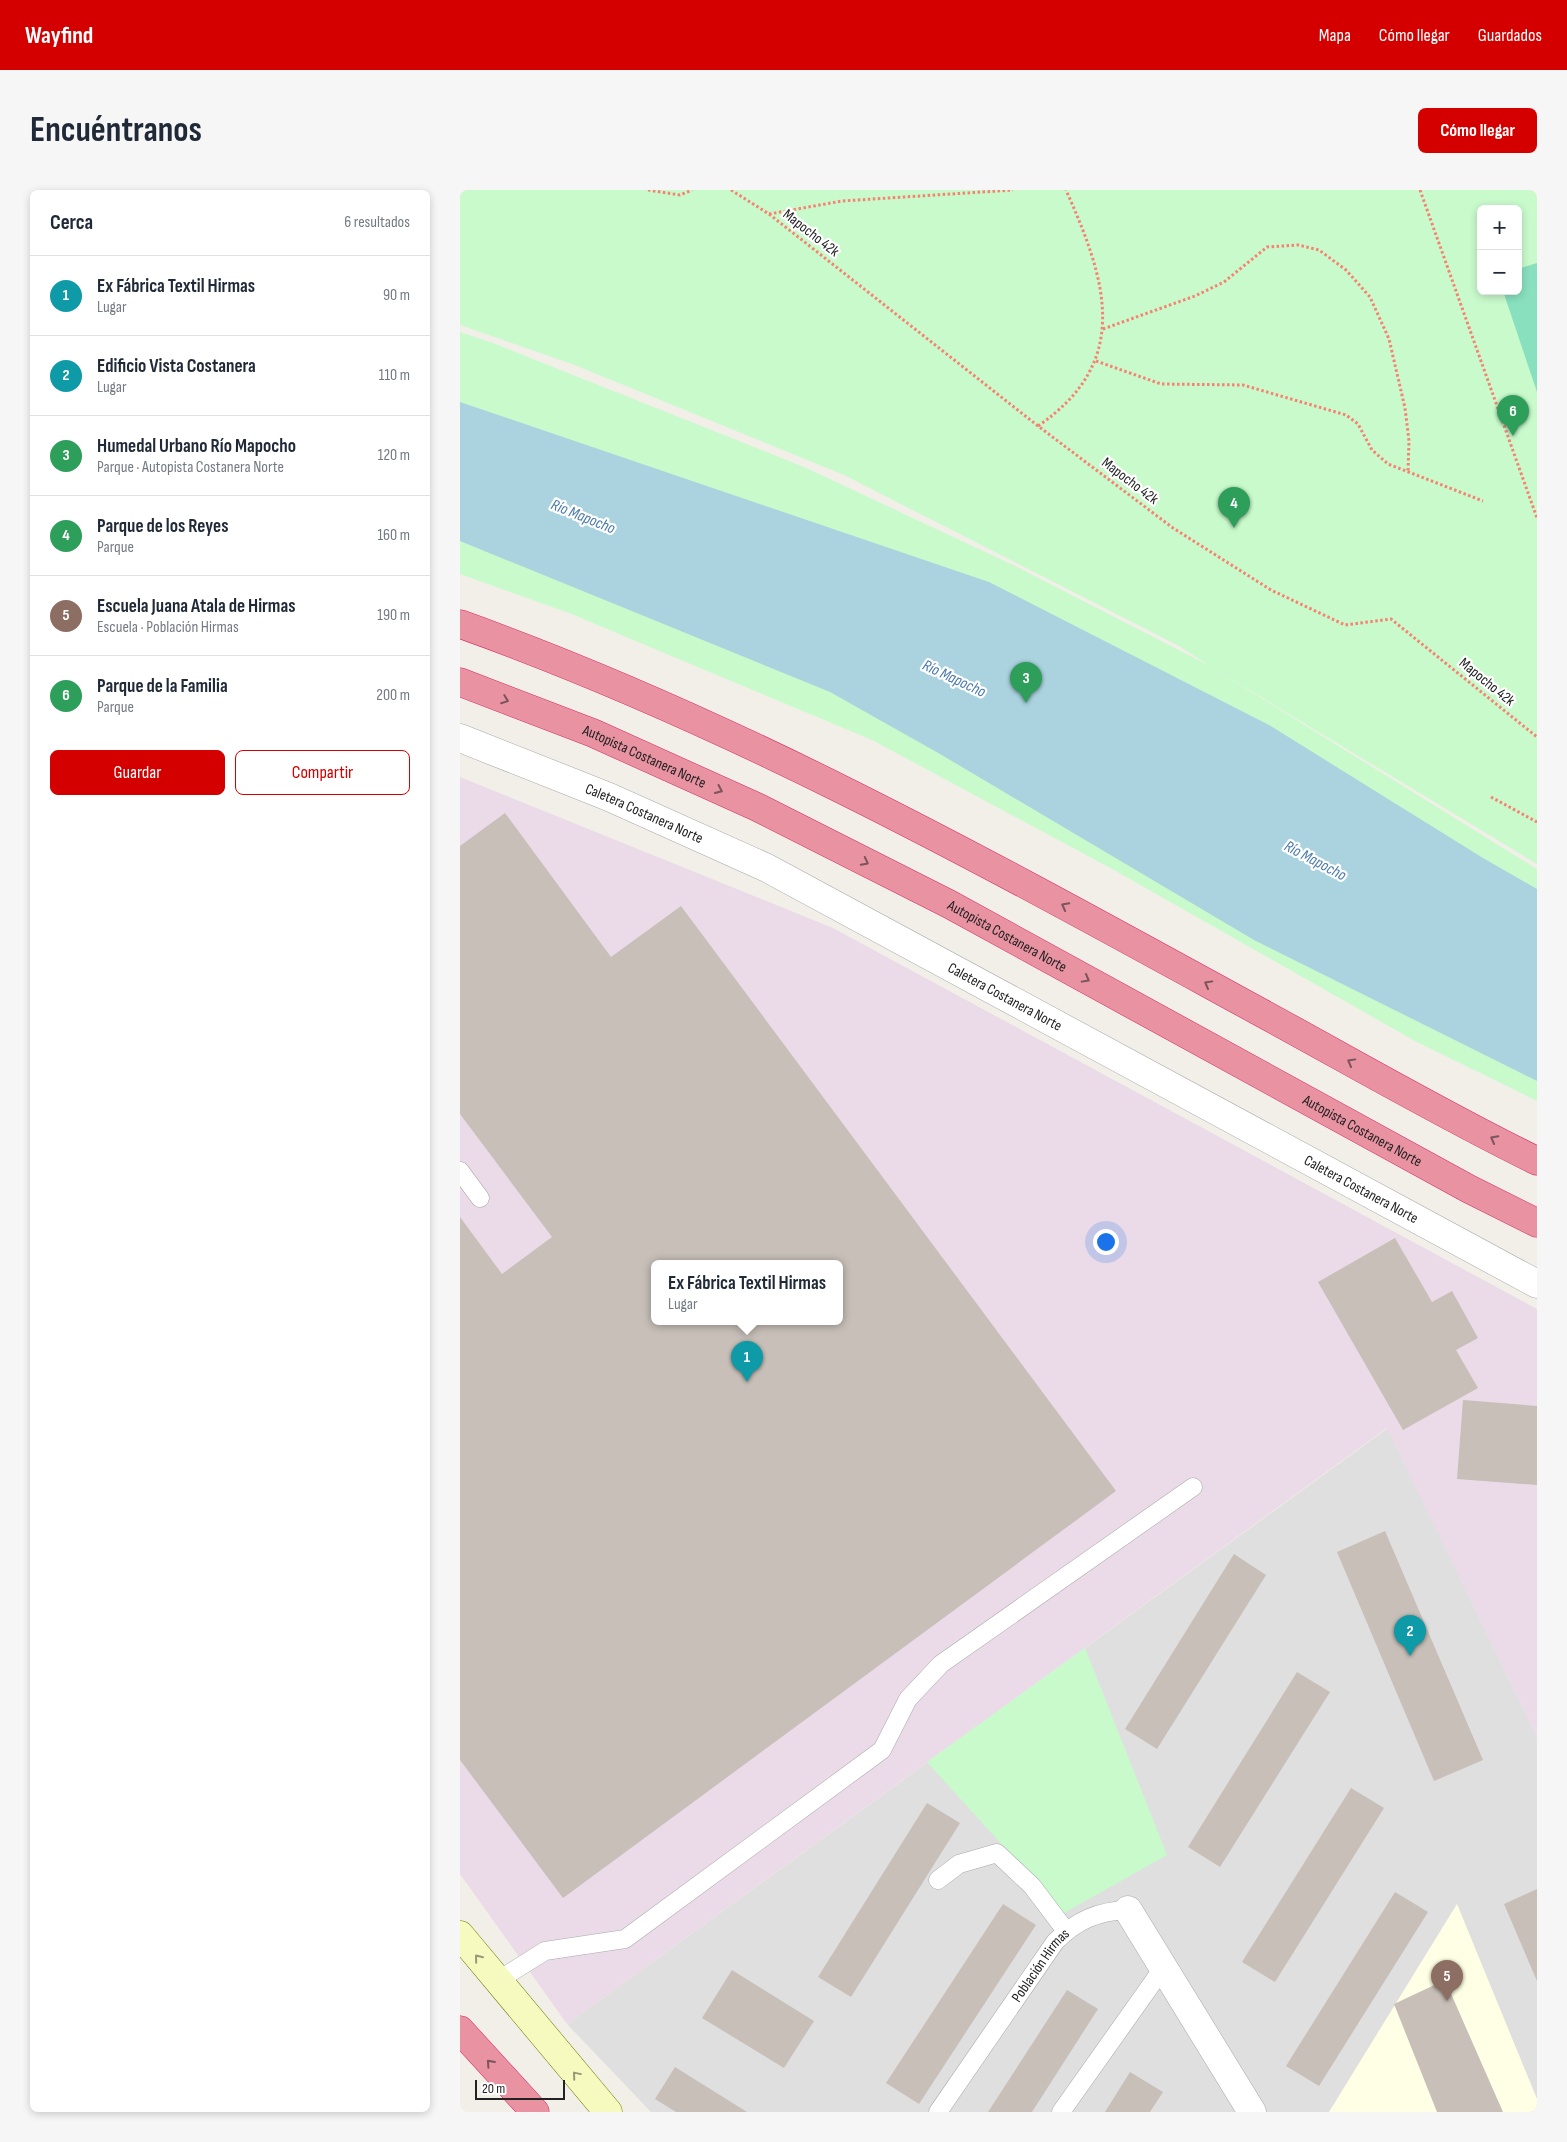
<!DOCTYPE html>
<html lang="es">
<head>
<meta charset="utf-8">
<style>
	body { margin:0; font-family:"Sofia Sans Condensed",sans-serif; background:#f6f6f7; color:#1f2937 }
	.controls { position:absolute; right:15px; top:15px; display:grid; overflow:hidden; border-radius:8px; box-shadow:0 2px 8px #0003 }
	.controls button { width:45px; height:45px; display:grid; place-items:center; padding:0; border:0; border-bottom:1px solid #e0e1e3; background:#fff; color:#1f2937; font:25px sans-serif }
	.scale { position:absolute; left:15px; bottom:12px; width:90px; box-sizing:border-box; padding-left:5px; border:2px solid #222; border-top:0; font-size:14px; line-height:18px; white-space:nowrap; color:#222; -webkit-text-stroke:4px #fff; paint-order:stroke }
	.you { position:absolute; left:645px; top:1051px; width:18px; height:18px; margin:-12px; border:4px solid #fff; border-radius:50%; background:#1a73e8; box-shadow:0 0 0 8px #1a73e833 }
	.badge { display:grid; place-items:center; width:32px; height:32px; border-radius:50%; background:#d40000; color:#fff; font-size:16px; font-weight:700 }
	.pin { position:absolute; translate:-50% -41px; filter:drop-shadow(0 1px 2px #0008) }
	.pin::after { content:''; position:absolute; top:26px; width:18px; height:15px; background:inherit; clip-path:polygon(0 0,100% 0,50% 100%) }
	.popup { position:absolute; left:191px; top:1070px; width:192px; height:65px; box-sizing:border-box; display:grid; place-content:center; border-radius:8px; background:#fff; filter:drop-shadow(0 1px 4px #0005); font-size:16px; white-space:nowrap; color:#747a83 }
	.popup b { font-size:19px; color:#1f2937 }
	.popup::after { content:''; position:absolute; left:50%; top:100%; margin-left:-10px; border:10px solid transparent; border-top-color:#fff }
	.list { margin:0; padding:0; list-style:none }
	h2 { display:flex; justify-content:space-between; align-items:center; height:65px; margin:0; padding:0 20px; font-size:21px }
	h2 small { font-size:16px; font-weight:400; color:#747a83 }
	.list li { display:grid; grid-template-columns:32px 1fr auto; gap:15px; align-items:center; box-sizing:border-box; height:80px; padding:0 20px; border-top:1px solid #e0e1e3 }
	.list b { display:block; font-size:19px; white-space:nowrap }
	.list p { margin:0; font-size:16px; white-space:nowrap; color:#747a83 }
	.list em { font-size:16px; font-style:normal; color:#747a83 }
	.actions { display:flex; gap:10px; padding:15px 20px }
	.actions a { flex:1; padding:11px 0; border:1px solid #d40000; border-radius:8px; text-align:center; font-size:18px; color:#d40000 }
	.actions .main { background:#d40000; color:#fff }
	.map { position:relative; flex:none; width:1077px; height:1922px; overflow:hidden; border-radius:8px }
	header { display:flex; align-items:center; gap:30px; box-sizing:border-box; height:70px; padding:0 25px; background:#d40000; color:#fff }
	header strong { font-size:24px }
	nav { display:flex; gap:28px; margin-inline-start:auto; font-size:18px }
	.intro { display:flex; align-items:center; justify-content:space-between; box-sizing:border-box; height:120px; padding:0 30px }
	h1 { margin:0; font-size:35px }
	.button { padding:12px 22px; border-radius:8px; background:#d40000; color:#fff; font-size:18px; font-weight:700 }
	main { display:flex; gap:30px; padding:0 30px }
	aside { flex:1; background:#fff; border-radius:8px; box-shadow:0 2px 8px #0003 }
	.map>svg:first-child { display:block }
</style>
</head>
<body>
<header>
<strong>Wayfind</strong>
<nav><a>Mapa</a><a>Cómo llegar</a><a>Guardados</a></nav>
</header>
<div class="intro"><h1>Encuéntranos</h1><a class="button">Cómo llegar</a></div>
<main>
<aside>
<h2>Cerca<small>6 resultados</small></h2>
<ul class="list">
<li><span class="badge" style="background:#0f9aa8">1</span><div><b>Ex Fábrica Textil Hirmas</b><p>Lugar</p></div><em>90 m</em></li>
<li><span class="badge" style="background:#0f9aa8">2</span><div><b>Edificio Vista Costanera</b><p>Lugar</p></div><em>110 m</em></li>
<li><span class="badge" style="background:#2e9e5b">3</span><div><b>Humedal Urbano Río Mapocho</b><p>Parque · Autopista Costanera Norte</p></div><em>120 m</em></li>
<li><span class="badge" style="background:#2e9e5b">4</span><div><b>Parque de los Reyes</b><p>Parque</p></div><em>160 m</em></li>
<li><span class="badge" style="background:#8d6e63">5</span><div><b>Escuela Juana Atala de Hirmas</b><p>Escuela · Población Hirmas</p></div><em>190 m</em></li>
<li><span class="badge" style="background:#2e9e5b">6</span><div><b>Parque de la Familia</b><p>Parque</p></div><em>200 m</em></li>
</ul>
<div class="actions"><a class="main">Guardar</a><a>Compartir</a></div>
</aside>
<div class="map">
<svg width="1077" height="1922" viewBox="0 0 1077 1922">
	<rect width="100%" height="100%" fill="#f2efe9"/>
	<polygon fill="#e0dfdf" points="928,1238 1077,1547 1077,1922 191,1922 107,1834"/>
	<path fill="#ebdbe8" fill-rule="evenodd" d="M0,587L373,738L1077,1119V1547L927,1238L107,1834L0,1684ZM194,1073H380V1131H194Z"/>
	<polygon fill="#ffffe5" points="997,1714 1077,1909 1077,1922 869,1922"/>
	<g fill="#c8facc" fill-rule="evenodd">
		<path d="M0,0H1077V674L751,477L1077,679V911L955,851L654,680L412,550L109,423L0,384V142L33,153L344,277L553,375L750,476L719,456L384,285L112,174L0,135ZM1021,19H1058V101H1021Z"/>
		<polygon points="625,1458 707,1665 604,1723 467,1572"/>
	</g>
	<polygon fill="#88e0be" points="1077,73 1077,202 1043,101 1058,101 1058,79"/>
	<polygon fill="#aad3df" points="0,212 529,392 809,535 1023,668 1077,699 1077,891 794,750 480,564 370,502 0,351"/>
	<g fill="#c7bfb8" fill-rule="evenodd">
		<path d="M45,623L151,767L221,716L656,1301L103,1708L0,1570V1027L42,1084L92,1047L0,924V656ZM194,1073H380V1131H194Z"/>
		<polygon points="935,1048 972,1112 992,1101 1018,1148 996,1160 1018,1198 943,1240 858,1092"/>
		<polygon points="1003,1210 1077,1216 1077,1295 997,1289"/>
		<polygon points="925,1341 1023,1570 974,1591 877,1362"/>
		<polygon points="774,1364 806,1385 697,1559 665,1539"/>
		<polygon points="837,1482 870,1502 760,1677 728,1657"/>
		<polygon points="891,1598 924,1618 815,1792 782,1772"/>
		<polygon points="467,1613 500,1633 391,1807 358,1787"/>
		<polygon points="1077,1699 1077,1791 1044,1714"/>
		<polygon points="935,1702 968,1722 859,1896 826,1876"/>
		<polygon points="543,1714 576,1735 459,1914 426,1893"/>
		<polygon points="272,1780 354,1831 324,1878 242,1828"/>
		<polygon points="985,1790 1043,1922 977,1922 934,1814"/>
		<polygon points="607,1800 638,1819 572,1922 528,1922"/>
		<polygon points="215,1877 287,1922 216,1922 195,1909"/>
		<polygon points="670,1882 703,1902 690,1922 645,1922"/>
	</g>
	<g fill="none" stroke-linecap="round" stroke-linejoin="round">
		<defs>
			<g id="lane">
				<polyline points="0,981 20,1008"/>
				<polyline points="478,1690 499,1674 537,1663 572,1696 606,1741"/>
				<polyline points="37,1791 85,1761 165,1749 422,1560 448,1509 481,1474 733,1297"/>
				<path id="s1" d="M478,1922L595,1752C617,1730 638,1721 668,1720"/>
				<polyline points="601,1922 703,1778"/>
			</g>
			<g id="street">
				<path id="s2" d="M0,548L149,607L307,678L1077,1094"/>
				<polyline points="668,1720 792,1922"/>
			</g>
			<polyline id="secondary" points="0,1745 148,1922"/>
			<g id="highway">
				<path d="M0,434C280,534 540,680 800,822C892,872 983,925 1077,971"/>
				<path id="s3" d="M0,492L133,543L297,617L489,714L1009,999L1077,1033"/>
				<polyline points="0,1840 75,1922"/>
			</g>
		</defs>
		<use href="#lane" stroke="#a9a9a9" stroke-width="19"/>
		<use href="#street" stroke="#a9a9a9" stroke-width="29"/>
		<use href="#secondary" stroke="#707d05" stroke-width="29"/>
		<use href="#highway" stroke="#dc2a67" stroke-width="29"/>
		<g stroke="#fa8072" stroke-width="3" stroke-dasharray="2.5 2.5" stroke-linecap="butt">
			<polyline points="188,0 220,5 232,0"/>
			<polyline points="271,0 309,24 578,236 713,338 811,400 885,435 931,429 1077,547"/>
			<polyline points="960,0 1077,328"/>
			<polyline points="309,24 382,11 553,0"/>
			<polyline points="643,139 735,106 764,92 807,57 838,55 859,60 886,80 910,107 929,149 945,218 949,251 948,281"/>
			<polyline points="636,171 701,194 783,195 886,225 898,234 912,260 928,274 1023,311"/>
			<path d="M578,236C673,171 646,90 606,0"/>
			<polyline points="1031,607 1077,632"/>
		</g>
		<use href="#lane" stroke="#fff" stroke-width="18"/>
		<use href="#street" stroke="#fff" stroke-width="28"/>
		<use href="#secondary" stroke="#f7fabf" stroke-width="28"/>
		<use href="#highway" stroke="#e892a2" stroke-width="28"/>
	</g>
	<defs><path id="oneway-chevron" d="M-2-3.5L2.5 0L-2 3.5" fill="none" stroke-width="1.6" stroke-linecap="round" stroke-linejoin="round" transform="scale(1.25)"/></defs>
	<g stroke="#7b545c">
		<use href="#oneway-chevron" transform="translate(45 510) rotate(21)"/>
		<use href="#oneway-chevron" transform="translate(259 600) rotate(24)"/>
		<use href="#oneway-chevron" transform="translate(405 672) rotate(27)"/>
		<use href="#oneway-chevron" transform="translate(605 716) rotate(-152)"/>
		<use href="#oneway-chevron" transform="translate(626 789) rotate(29)"/>
		<use href="#oneway-chevron" transform="translate(748 794) rotate(-151)"/>
		<use href="#oneway-chevron" transform="translate(891 872) rotate(-151)"/>
		<use href="#oneway-chevron" transform="translate(1034 949) rotate(-152)"/>
		<use href="#oneway-chevron" transform="translate(30 1873) rotate(-132)"/>
	</g>
	<g stroke="#979978">
		<use href="#oneway-chevron" transform="translate(18 1768) rotate(-129)"/>
		<use href="#oneway-chevron" transform="translate(116 1885) rotate(-130)"/>
	</g>
	<g text-anchor="middle" dominant-baseline="central" stroke-width="4.5" stroke-linejoin="round" paint-order="stroke">
		<g font-size="15" fill="#222" stroke="#fff">
			<text transform="translate(351 43) rotate(38)">Mapocho 42k</text>
			<text transform="translate(670 291) rotate(37)">Mapocho 42k</text>
			<text transform="translate(1027 492) rotate(39)">Mapocho 42k</text>
			<text stroke="none"><textPath href="#s3" startOffset="199">Autopista Costanera Norte</textPath></text>
			<text stroke="none"><textPath href="#s2" startOffset="199">Caletera Costanera Norte</textPath></text>
			<text stroke="none"><textPath href="#s3" startOffset="604">Autopista Costanera Norte</textPath></text>
			<text stroke="none"><textPath href="#s2" startOffset="604">Caletera Costanera Norte</textPath></text>
			<text stroke="none"><textPath href="#s3" startOffset="1009">Autopista Costanera Norte</textPath></text>
			<text stroke="none"><textPath href="#s2" startOffset="1009">Caletera Costanera Norte</textPath></text>
			<text stroke="none"><textPath href="#s1" startOffset="179">Población Hirmas</textPath></text>
		</g>
		<g font-size="16" font-style="italic" fill="#4a7aab" stroke="#fff">
			<text transform="translate(123 327) rotate(22)">Río Mapocho</text>
			<text transform="translate(494 489) rotate(25)">Río Mapocho</text>
			<text transform="translate(855 671) rotate(28)">Río Mapocho</text>
		</g>
	</g>
</svg>
<div class="controls">
<button>+</button>
<button>−</button>
</div>
<div class="scale">20 m</div>
<div class="you"></div>
<div class="pin badge" style="left:287px;top:1192px;background:#0f9aa8">1</div>
<div class="popup"><b>Ex Fábrica Textil Hirmas</b>Lugar</div>
<div class="pin badge" style="left:950px;top:1466px;background:#0f9aa8">2</div>
<div class="pin badge" style="left:566px;top:513px;background:#2e9e5b">3</div>
<div class="pin badge" style="left:774px;top:338px;background:#2e9e5b">4</div>
<div class="pin badge" style="left:987px;top:1811px;background:#8d6e63">5</div>
<div class="pin badge" style="left:1053px;top:246px;background:#2e9e5b">6</div>
</div>
</main>
</body>
</html>
